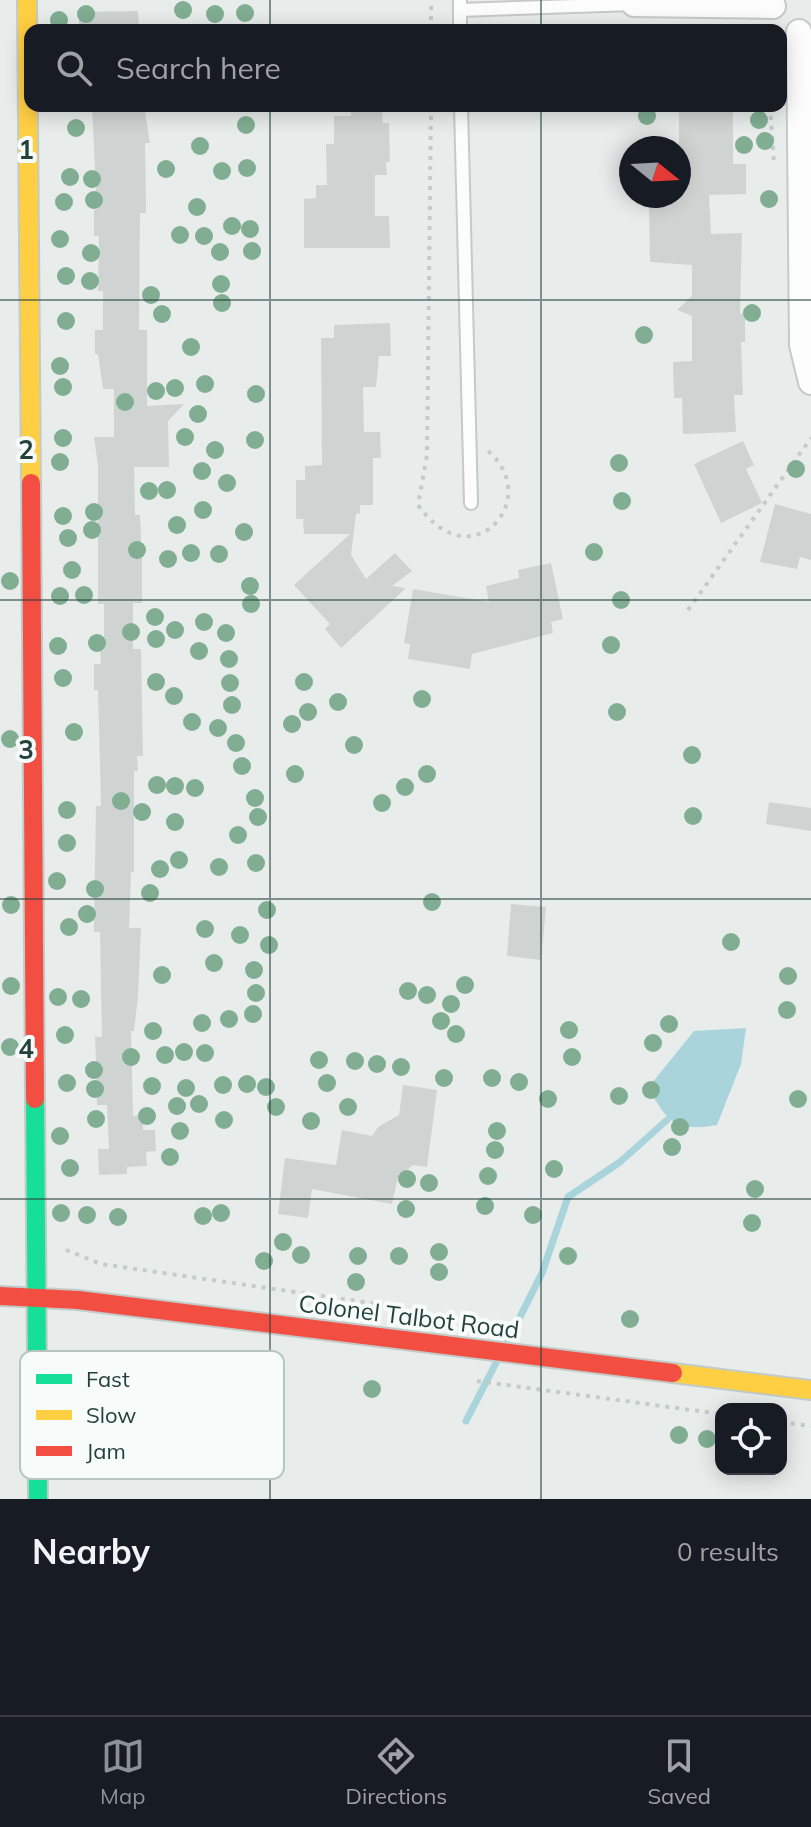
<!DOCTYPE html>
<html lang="en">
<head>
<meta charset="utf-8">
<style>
	body { margin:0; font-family:Mulish,sans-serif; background:#242831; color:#f1f3f6 }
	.controls { position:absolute; right:24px; bottom:24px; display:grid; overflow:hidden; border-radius:16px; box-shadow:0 4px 20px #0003 }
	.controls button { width:72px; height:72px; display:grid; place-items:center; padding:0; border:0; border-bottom:2px solid #363941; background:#171b24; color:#f1f3f6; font:40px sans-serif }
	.compass { position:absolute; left:619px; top:136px; width:72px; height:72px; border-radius:50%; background:#171b24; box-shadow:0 4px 20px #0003; rotate:108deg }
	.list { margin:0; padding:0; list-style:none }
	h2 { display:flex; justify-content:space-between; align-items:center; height:104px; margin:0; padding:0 32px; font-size:34px }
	h2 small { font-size:26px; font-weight:400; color:#9ea1a6 }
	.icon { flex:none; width:44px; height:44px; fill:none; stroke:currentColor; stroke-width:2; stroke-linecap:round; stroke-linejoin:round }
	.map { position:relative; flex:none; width:811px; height:1499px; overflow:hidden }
	.search { position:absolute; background:#171b24; box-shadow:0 4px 20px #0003; left:24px; right:24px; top:24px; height:88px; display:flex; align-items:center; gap:20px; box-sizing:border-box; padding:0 28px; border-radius:16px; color:#9ea1a6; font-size:30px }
	.sheet { height:216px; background:#171b24 }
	nav { display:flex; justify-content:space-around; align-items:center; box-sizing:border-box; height:112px; border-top:2px solid #363941; background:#171b24; font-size:22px; color:#9ea1a6 }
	nav a { display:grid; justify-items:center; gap:4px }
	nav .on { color:#8c9099 }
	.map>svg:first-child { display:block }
</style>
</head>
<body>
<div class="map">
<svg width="811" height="1499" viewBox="0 0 811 1499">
	<rect width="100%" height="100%" fill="#e8edeb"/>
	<path fill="#a9d4db" d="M746,1028L741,1064L717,1125C674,1132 669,1123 648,1088L694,1031Z"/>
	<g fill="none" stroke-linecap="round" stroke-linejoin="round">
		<g stroke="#a9d4db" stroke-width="7">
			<polyline points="506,1345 542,1273 568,1197 620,1162 667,1120"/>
			<polyline points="466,1421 496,1363"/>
		</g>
	</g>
	<g fill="#cfd4d2">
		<polygon points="138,11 139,30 79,30 79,12"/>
		<polygon points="144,106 150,143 145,143 146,213 140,213 139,330 147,330 147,406 184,404 168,421 169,467 134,467 135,515 140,515 142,560 142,603 133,603 133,649 141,649 143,756 137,756 138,771 134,771 134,872 131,872 129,928 141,928 138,996 134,1031 131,1031 133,1116 143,1115 143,1130 155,1130 156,1151 146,1152 147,1166 127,1167 127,1174 99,1175 98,1149 109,1149 107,1105 97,1105 96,1060 95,1037 102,1037 100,932 94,932 96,806 101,806 98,690 94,690 94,664 101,664 100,650 104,650 104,604 98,604 98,466 94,437 114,437 114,389 103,389 98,354 95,354 95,330 103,330 103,291 98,291 99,236 94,236 94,210 97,209 92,107"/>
		<polygon points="679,106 733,106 733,164 746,164 746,194 709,195 711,234 742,233 740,313 745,314 745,342 741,342 743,395 734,395 736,432 683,434 682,398 674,398 673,362 692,361 692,316 677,310 692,296 692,265 650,262 649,201 679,201"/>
		<polygon points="351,111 382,111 383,123 389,123 390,162 386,162 387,175 375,175 375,216 389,216 390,248 304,248 304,199 316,198 316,185 327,185 326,144 334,144 334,116 351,116"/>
		<polygon points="390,323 391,356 379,356 376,387 363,387 364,432 380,432 381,458 373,458 373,505 360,505 360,513 356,514 351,555 366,579 395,553 412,571 392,586 406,588 341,648 325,629 330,624 294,585 350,534 304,534 303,519 296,519 296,480 305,480 305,466 322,465 321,338 334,338 334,325"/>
		<polygon points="743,441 754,465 746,469 762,503 721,523 694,464"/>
		<polygon points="775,504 811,514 811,560 800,557 797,569 760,562"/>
		<polygon points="551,563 563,619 551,622 553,633 472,654 470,669 408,659 410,644 404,643 413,589 489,602 486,586 519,578 518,570"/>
		<polygon points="769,802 811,808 811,831 766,824"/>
		<polygon points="511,904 546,907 541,960 507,956"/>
		<polygon points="403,1085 437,1090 427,1167 413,1165 398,1177 392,1204 312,1189 308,1218 278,1214 285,1158 336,1165 342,1130 372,1136 378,1127 399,1115"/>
	</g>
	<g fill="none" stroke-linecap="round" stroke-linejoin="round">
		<defs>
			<g id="lane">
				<polyline points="460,0 460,30"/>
				<polyline points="460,10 634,4"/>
				<polyline points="461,106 471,503"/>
			</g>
			<g id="street">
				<polyline points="634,4 773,6"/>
				<polyline points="799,32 802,345 811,382"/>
			</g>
			<polyline id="fast" points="35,1099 38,1499"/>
			<g id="slow">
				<polyline points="27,0 31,483"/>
				<polyline points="673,1373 811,1390"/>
			</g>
			<g id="jam">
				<polyline points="31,483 35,1099"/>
				<polyline points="0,1296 78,1300 673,1373"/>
			</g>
		</defs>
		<use href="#lane" stroke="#c5cac8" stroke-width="16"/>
		<use href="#street" stroke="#c5cac8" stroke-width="28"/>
		<use href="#fast" stroke="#c3cbc8" stroke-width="22"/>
		<use href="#slow" stroke="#c3cbc8" stroke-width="22"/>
		<use href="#jam" stroke="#c3cbc8" stroke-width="22"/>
		<g stroke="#c3ccca" stroke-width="4" stroke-dasharray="4 6" stroke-linecap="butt">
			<polyline points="431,30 431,0"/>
			<path d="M431,106L427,455L418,505C472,582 544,498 488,451"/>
			<polyline points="770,106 774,163"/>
			<polyline points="688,610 811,438"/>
			<polyline points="66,1250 101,1264 399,1307"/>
			<polyline points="477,1381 721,1414"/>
			<polyline points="781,1422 811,1426"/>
		</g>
		<use href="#lane" stroke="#fcfcfc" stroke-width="12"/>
		<use href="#street" stroke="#fcfcfc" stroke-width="24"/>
		<use href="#fast" stroke="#16e098" stroke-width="18"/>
		<use href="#slow" stroke="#ffcf43" stroke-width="18"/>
		<use href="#jam" stroke="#f24e42" stroke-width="18"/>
	</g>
	<g fill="#81ae93">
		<circle cx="183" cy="10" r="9"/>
		<circle cx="245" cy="13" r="9"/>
		<circle cx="86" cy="14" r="9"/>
		<circle cx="215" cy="14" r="9"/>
		<circle cx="59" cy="20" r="9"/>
		<circle cx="647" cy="116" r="9"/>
		<circle cx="759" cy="120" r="9"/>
		<circle cx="246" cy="125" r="9"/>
		<circle cx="76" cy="128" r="9"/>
		<circle cx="765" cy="141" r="9"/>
		<circle cx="744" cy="145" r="9"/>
		<circle cx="200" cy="146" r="9"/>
		<circle cx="247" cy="168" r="9"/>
		<circle cx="166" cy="169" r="9"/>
		<circle cx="222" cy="171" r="9"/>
		<circle cx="70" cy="177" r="9"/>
		<circle cx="92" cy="179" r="9"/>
		<circle cx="769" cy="199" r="9"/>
		<circle cx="94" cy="200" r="9"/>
		<circle cx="64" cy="202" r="9"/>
		<circle cx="197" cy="207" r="9"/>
		<circle cx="232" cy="226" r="9"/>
		<circle cx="250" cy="229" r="9"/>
		<circle cx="180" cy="235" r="9"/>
		<circle cx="204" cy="236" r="9"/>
		<circle cx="60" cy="239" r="9"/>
		<circle cx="252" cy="251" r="9"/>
		<circle cx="220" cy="252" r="9"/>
		<circle cx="91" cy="253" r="9"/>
		<circle cx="66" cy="276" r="9"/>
		<circle cx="90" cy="281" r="9"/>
		<circle cx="221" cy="284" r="9"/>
		<circle cx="151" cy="295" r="9"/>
		<circle cx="222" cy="303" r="9"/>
		<circle cx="752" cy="313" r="9"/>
		<circle cx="162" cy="314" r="9"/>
		<circle cx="66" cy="321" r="9"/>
		<circle cx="644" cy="335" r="9"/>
		<circle cx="191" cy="347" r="9"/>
		<circle cx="60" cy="366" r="9"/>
		<circle cx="205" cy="384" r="9"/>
		<circle cx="63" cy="387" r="9"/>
		<circle cx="175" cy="388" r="9"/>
		<circle cx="156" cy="391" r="9"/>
		<circle cx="256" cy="394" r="9"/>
		<circle cx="125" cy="402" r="9"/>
		<circle cx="198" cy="414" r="9"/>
		<circle cx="185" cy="437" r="9"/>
		<circle cx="63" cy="438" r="9"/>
		<circle cx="255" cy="440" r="9"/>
		<circle cx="215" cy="450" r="9"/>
		<circle cx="60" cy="462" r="9"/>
		<circle cx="619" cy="463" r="9"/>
		<circle cx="796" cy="469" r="9"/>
		<circle cx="202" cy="471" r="9"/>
		<circle cx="227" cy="483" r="9"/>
		<circle cx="167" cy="490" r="9"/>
		<circle cx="149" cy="491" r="9"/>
		<circle cx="622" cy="501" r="9"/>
		<circle cx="203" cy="510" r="9"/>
		<circle cx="94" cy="512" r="9"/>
		<circle cx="63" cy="516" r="9"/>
		<circle cx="177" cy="525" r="9"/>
		<circle cx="92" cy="530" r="9"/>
		<circle cx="244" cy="532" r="9"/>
		<circle cx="68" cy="538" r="9"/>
		<circle cx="137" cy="550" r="9"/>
		<circle cx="594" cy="552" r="9"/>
		<circle cx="191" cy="553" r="9"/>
		<circle cx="219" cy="554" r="9"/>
		<circle cx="168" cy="559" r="9"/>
		<circle cx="72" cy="570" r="9"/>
		<circle cx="10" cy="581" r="9"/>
		<circle cx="250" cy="586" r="9"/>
		<circle cx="84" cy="595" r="9"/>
		<circle cx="60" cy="596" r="9"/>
		<circle cx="621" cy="600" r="9"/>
		<circle cx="251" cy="604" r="9"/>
		<circle cx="155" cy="617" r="9"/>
		<circle cx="204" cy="622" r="9"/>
		<circle cx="175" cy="630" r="9"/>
		<circle cx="131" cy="632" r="9"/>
		<circle cx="226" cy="633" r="9"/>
		<circle cx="156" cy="639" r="9"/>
		<circle cx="97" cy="643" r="9"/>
		<circle cx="611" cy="645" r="9"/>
		<circle cx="58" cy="646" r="9"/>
		<circle cx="199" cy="651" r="9"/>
		<circle cx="229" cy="659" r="9"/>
		<circle cx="63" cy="678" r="9"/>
		<circle cx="156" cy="682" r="9"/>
		<circle cx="304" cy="682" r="9"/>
		<circle cx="230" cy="683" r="9"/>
		<circle cx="174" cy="696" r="9"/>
		<circle cx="422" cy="699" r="9"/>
		<circle cx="338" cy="702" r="9"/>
		<circle cx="232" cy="705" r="9"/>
		<circle cx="308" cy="712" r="9"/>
		<circle cx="617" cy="712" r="9"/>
		<circle cx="192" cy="722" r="9"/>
		<circle cx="292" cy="724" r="9"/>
		<circle cx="218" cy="728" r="9"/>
		<circle cx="74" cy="732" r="9"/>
		<circle cx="10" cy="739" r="9"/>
		<circle cx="236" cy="743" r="9"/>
		<circle cx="354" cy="745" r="9"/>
		<circle cx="692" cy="755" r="9"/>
		<circle cx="242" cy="766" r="9"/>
		<circle cx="295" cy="774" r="9"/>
		<circle cx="427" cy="774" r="9"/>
		<circle cx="157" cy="785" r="9"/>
		<circle cx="175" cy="786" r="9"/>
		<circle cx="405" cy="787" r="9"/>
		<circle cx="195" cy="788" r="9"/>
		<circle cx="255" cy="798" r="9"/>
		<circle cx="121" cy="801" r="9"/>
		<circle cx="382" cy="803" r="9"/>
		<circle cx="67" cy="810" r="9"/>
		<circle cx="142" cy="812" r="9"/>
		<circle cx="693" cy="816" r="9"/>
		<circle cx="258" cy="817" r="9"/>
		<circle cx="175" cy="822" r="9"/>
		<circle cx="238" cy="835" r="9"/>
		<circle cx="67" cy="843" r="9"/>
		<circle cx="179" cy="860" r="9"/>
		<circle cx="256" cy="863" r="9"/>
		<circle cx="219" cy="867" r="9"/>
		<circle cx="160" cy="869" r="9"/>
		<circle cx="57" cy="881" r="9"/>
		<circle cx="95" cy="889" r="9"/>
		<circle cx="150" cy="893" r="9"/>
		<circle cx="432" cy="902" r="9"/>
		<circle cx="11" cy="905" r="9"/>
		<circle cx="267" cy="910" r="9"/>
		<circle cx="87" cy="914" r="9"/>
		<circle cx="69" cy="927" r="9"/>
		<circle cx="205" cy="929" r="9"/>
		<circle cx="240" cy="935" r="9"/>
		<circle cx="731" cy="942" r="9"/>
		<circle cx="269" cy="945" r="9"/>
		<circle cx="214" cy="963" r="9"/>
		<circle cx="254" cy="970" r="9"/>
		<circle cx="162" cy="975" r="9"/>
		<circle cx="788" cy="976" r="9"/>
		<circle cx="465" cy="985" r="9"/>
		<circle cx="11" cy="986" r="9"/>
		<circle cx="408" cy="991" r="9"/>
		<circle cx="256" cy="993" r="9"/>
		<circle cx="427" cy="995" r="9"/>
		<circle cx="58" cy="997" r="9"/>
		<circle cx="81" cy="999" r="9"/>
		<circle cx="451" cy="1004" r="9"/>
		<circle cx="787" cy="1010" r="9"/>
		<circle cx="253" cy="1014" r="9"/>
		<circle cx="229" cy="1019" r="9"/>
		<circle cx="441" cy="1021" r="9"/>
		<circle cx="202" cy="1023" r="9"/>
		<circle cx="669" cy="1024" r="9"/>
		<circle cx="569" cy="1030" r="9"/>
		<circle cx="153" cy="1031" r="9"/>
		<circle cx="456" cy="1034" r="9"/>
		<circle cx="65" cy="1035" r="9"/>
		<circle cx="653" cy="1043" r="9"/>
		<circle cx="10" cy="1047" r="9"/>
		<circle cx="184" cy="1052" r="9"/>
		<circle cx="205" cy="1053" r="9"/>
		<circle cx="165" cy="1055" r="9"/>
		<circle cx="131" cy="1057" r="9"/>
		<circle cx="572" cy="1057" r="9"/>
		<circle cx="319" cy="1060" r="9"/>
		<circle cx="355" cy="1061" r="9"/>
		<circle cx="377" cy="1064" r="9"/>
		<circle cx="401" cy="1067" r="9"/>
		<circle cx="94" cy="1070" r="9"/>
		<circle cx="444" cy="1078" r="9"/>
		<circle cx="492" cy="1078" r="9"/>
		<circle cx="519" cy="1082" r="9"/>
		<circle cx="67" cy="1083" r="9"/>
		<circle cx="327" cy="1083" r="9"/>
		<circle cx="247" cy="1084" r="9"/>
		<circle cx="223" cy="1085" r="9"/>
		<circle cx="152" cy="1086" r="9"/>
		<circle cx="266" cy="1087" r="9"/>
		<circle cx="186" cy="1088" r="9"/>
		<circle cx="95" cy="1089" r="9"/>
		<circle cx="651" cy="1090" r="9"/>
		<circle cx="619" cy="1096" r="9"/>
		<circle cx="548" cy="1099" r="9"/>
		<circle cx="798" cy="1099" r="9"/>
		<circle cx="199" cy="1104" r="9"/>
		<circle cx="177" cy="1106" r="9"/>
		<circle cx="276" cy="1107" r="9"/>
		<circle cx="348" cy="1107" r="9"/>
		<circle cx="147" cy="1116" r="9"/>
		<circle cx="96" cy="1119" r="9"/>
		<circle cx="224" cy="1120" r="9"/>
		<circle cx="311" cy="1121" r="9"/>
		<circle cx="680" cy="1127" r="9"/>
		<circle cx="180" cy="1131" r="9"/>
		<circle cx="497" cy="1131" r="9"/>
		<circle cx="60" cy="1136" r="9"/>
		<circle cx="672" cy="1147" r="9"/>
		<circle cx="495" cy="1150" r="9"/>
		<circle cx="170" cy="1157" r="9"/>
		<circle cx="70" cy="1168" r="9"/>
		<circle cx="554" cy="1169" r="9"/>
		<circle cx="488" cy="1176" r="9"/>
		<circle cx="407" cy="1179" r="9"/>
		<circle cx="429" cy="1183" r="9"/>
		<circle cx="755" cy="1189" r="9"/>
		<circle cx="485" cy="1206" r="9"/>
		<circle cx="406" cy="1209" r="9"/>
		<circle cx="61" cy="1213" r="9"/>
		<circle cx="221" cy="1213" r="9"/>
		<circle cx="87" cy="1215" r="9"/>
		<circle cx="533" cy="1215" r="9"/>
		<circle cx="203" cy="1216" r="9"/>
		<circle cx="118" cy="1217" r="9"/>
		<circle cx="752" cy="1223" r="9"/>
		<circle cx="283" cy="1242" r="9"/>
		<circle cx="439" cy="1252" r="9"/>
		<circle cx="301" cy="1255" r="9"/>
		<circle cx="358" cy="1256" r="9"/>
		<circle cx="399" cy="1256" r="9"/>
		<circle cx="568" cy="1256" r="9"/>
		<circle cx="264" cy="1261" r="9"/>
		<circle cx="439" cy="1272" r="9"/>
		<circle cx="356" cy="1282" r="9"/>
		<circle cx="630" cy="1319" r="9"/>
		<circle cx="372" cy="1389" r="9"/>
		<circle cx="679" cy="1435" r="9"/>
		<circle cx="707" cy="1439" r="9"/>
	</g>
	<path fill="none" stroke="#24423a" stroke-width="2" stroke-opacity="0.55" d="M270,0V30M541,0V30M270,106V1499M541,106V1499M0,300H811M0,600H811M0,899H811M0,1199H811"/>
	<g text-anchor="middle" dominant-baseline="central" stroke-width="8" stroke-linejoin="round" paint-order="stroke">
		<g font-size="24" fill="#24423a" stroke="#f7fbf9">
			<text transform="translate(409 1316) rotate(7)">Colonel Talbot Road</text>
		</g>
	</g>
	<rect x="20" y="1351" width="264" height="128" rx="12" fill="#f7fbf9" stroke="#b8c4c0" stroke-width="2"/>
	<rect x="36" y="1374" width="36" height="10" fill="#16e098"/>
	<rect x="36" y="1410" width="36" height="10" fill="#ffcf43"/>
	<rect x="36" y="1446" width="36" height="10" fill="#f24e42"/>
	<g font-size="22" fill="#24423a">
		<text x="86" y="1387">Fast</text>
		<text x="86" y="1423">Slow</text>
		<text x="86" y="1459">Jam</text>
	</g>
	<g font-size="26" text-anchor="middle" font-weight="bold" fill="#24423a" stroke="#f7fbf9" stroke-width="8" stroke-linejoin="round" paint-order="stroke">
		<text x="26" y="159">1</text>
		<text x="26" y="459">2</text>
		<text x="26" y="759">3</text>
		<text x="26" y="1058">4</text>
	</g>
</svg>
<div class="controls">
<button><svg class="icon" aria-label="locate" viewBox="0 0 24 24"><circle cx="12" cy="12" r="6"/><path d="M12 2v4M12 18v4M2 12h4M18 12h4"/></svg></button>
</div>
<svg class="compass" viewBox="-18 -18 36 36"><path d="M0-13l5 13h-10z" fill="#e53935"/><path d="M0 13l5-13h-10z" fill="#9ea1a6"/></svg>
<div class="search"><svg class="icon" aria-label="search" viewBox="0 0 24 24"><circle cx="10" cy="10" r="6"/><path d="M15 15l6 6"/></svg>Search here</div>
</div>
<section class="sheet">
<h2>Nearby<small>0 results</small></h2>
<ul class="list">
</ul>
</section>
<nav>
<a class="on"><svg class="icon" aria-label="map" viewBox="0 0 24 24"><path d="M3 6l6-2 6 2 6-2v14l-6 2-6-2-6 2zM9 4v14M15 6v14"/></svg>Map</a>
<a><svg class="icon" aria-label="directions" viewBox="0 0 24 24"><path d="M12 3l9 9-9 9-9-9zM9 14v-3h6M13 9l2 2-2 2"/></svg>Directions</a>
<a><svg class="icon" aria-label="saved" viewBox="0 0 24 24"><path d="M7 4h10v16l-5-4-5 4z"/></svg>Saved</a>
</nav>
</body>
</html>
